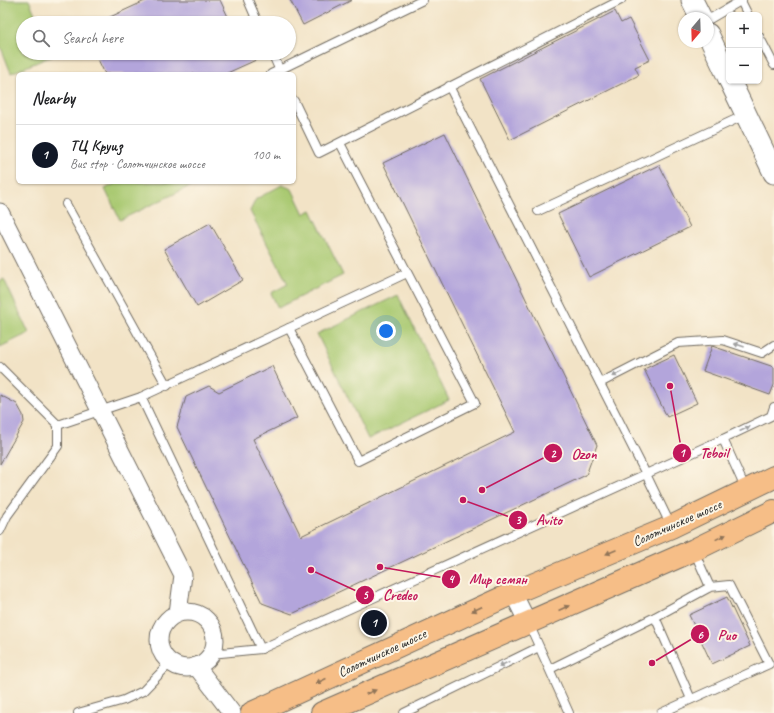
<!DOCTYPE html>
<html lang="en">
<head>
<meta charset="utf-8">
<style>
	body { margin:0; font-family:Caveat,sans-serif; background:#f6f6f6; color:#202124 }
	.controls { position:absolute; right:12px; top:12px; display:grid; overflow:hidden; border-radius:6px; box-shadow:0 1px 3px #0004 }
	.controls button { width:36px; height:36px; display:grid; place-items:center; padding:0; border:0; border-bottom:1px solid #e0e0e0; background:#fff; color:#202124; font:20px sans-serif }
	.compass { position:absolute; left:678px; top:12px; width:36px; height:36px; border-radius:50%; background:#fff; box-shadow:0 1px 3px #0004; rotate:199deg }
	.you { position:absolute; left:386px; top:331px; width:14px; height:14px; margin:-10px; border:3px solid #fff; border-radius:50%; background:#1a73e8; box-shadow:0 0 0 6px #1a73e833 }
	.badge { display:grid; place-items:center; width:26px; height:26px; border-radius:50%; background:#111827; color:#fff; font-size:13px; font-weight:700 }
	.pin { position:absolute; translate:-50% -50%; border:2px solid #fff; box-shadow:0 1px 4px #0006 }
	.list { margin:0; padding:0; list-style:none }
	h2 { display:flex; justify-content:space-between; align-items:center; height:52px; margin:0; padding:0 16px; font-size:17px }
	h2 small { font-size:13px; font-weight:400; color:#757577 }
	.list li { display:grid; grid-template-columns:26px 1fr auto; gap:12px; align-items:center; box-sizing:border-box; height:60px; padding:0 16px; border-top:1px solid #e0e0e0 }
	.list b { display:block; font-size:15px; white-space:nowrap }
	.list p { margin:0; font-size:13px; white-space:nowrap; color:#757577 }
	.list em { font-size:13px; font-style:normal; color:#757577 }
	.icon { flex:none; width:22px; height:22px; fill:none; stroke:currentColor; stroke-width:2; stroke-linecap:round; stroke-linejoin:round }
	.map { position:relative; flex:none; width:774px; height:713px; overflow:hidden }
	.search { position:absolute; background:#fff; box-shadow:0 1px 3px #0004; left:16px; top:16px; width:280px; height:44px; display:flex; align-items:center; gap:10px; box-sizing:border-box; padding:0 14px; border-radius:22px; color:#757577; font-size:15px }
	.panel { position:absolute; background:#fff; box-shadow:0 1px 3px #0004; left:16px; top:72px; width:280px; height:112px; border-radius:6px }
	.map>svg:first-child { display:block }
</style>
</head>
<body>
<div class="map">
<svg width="774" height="713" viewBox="0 0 774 713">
	<rect width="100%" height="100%" fill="#fcf5e5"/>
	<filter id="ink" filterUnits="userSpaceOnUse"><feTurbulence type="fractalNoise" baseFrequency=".025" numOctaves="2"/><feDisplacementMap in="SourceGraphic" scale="8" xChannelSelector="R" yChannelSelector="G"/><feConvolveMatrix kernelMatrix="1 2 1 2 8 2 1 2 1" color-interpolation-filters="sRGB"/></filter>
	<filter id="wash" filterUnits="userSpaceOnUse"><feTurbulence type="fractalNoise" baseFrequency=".012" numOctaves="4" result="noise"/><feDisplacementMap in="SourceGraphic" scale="16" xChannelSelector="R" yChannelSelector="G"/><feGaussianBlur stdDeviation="0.9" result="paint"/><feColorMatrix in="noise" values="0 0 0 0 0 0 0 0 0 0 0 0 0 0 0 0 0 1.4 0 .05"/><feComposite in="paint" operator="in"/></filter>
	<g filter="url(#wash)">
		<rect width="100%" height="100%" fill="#f2e3c6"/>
		<g fill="#a9c971" stroke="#6a7a4e">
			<polygon points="0,0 29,0 39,23 23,23 23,53 51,53 52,56 11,73 0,45"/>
			<polygon points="118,182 199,182 120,220 105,189"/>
			<polygon points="282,185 292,189 304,214 311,210 343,275 278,308 271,293 288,284 250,211 256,199"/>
			<polygon points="4,279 29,333 0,347 0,281"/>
			<polygon points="398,295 449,400 368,439 317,334"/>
		</g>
		<g id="blocks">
			<g fill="#b3a5db">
				<polygon points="147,0 220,0 231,23 97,23"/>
				<polygon points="290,0 352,0 303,25"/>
				<polygon points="615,11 621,23 629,19 650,60 635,67 639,75 510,140 480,79"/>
				<polygon points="95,53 267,53 267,55 225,74 105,74"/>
				<polygon points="445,133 597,445 586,475 292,614 262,603 177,427 186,397 209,386 219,392 272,366 297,418 253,439 301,536 515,432 383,163"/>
				<polygon points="659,165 690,227 589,277 558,214"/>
				<polygon points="210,223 243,280 197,307 164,249"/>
				<polygon points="712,346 774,367 774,385 770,395 703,371"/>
				<polygon points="674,355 697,403 667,417 644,369"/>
				<polygon points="0,395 17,404 23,415 24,422 0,464"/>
				<polygon points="727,597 750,646 712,664 689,615"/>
			</g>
		</g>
	</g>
	<g filter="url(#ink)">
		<use href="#blocks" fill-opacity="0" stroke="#716b61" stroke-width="1"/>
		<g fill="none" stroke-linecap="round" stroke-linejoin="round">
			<defs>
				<g id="service">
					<polyline points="248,0 258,23"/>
					<polyline points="741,1 748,15"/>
					<polyline points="708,20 742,0"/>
					<polyline points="759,36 774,65"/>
					<polyline points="272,53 281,73"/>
					<polyline points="271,74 423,0"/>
					<polyline points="449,86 646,474 671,526"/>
					<polyline points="294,101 319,153 621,0"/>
					<polyline points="66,204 167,386"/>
					<polyline points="538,211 745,115"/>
					<polyline points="289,328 407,273"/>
					<polyline points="0,367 58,425"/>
					<polyline points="600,383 678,343 723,340 762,353 774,345"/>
					<polyline points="746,490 723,439 771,416 774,407"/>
					<polyline points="0,531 7,516 58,446 58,425 141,397"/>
					<polyline points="694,551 710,587"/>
					<polyline points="655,617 691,699"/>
					<polyline points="529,624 569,713"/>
					<polyline points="261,649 141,397 289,328 358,461 475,403 340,143"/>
					<polyline points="211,654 261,649 723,439"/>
					<polyline points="550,669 655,617 710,587 729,585 769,664 661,713"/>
					<polyline points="78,713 124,700 143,691 170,663"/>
					<polyline points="404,713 539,647"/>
				</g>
				<g id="minor">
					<polyline points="0,212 183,575 178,613"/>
					<polyline points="513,593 528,623"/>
					<circle cx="187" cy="640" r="28"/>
					<polyline points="196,666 232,713"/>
				</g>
				<g id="tertiary">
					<polyline points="692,0 701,18"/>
					<polyline points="708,34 729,79"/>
					<polyline points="730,81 774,173"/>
				</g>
				<g id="primary">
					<polyline points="252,713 513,593 671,527 774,477"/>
					<polyline points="322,713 694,550 774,511"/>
				</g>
			</defs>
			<use href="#service" stroke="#716b61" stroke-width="10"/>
			<use href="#minor" stroke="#716b61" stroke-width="19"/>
			<use href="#tertiary" stroke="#716b61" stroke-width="23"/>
			<use href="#primary" stroke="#716b61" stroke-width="24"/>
			<use href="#service" stroke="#fff" stroke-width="8"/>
			<use href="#minor" stroke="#fff" stroke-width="17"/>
			<use href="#tertiary" stroke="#fff" stroke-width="21"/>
			<use href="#primary" stroke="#f6be87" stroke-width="22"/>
		</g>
		<defs><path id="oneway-solid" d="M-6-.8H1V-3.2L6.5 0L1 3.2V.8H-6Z"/></defs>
		<g fill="#a0a0a0">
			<use href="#oneway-solid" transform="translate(739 345) rotate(-161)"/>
			<use href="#oneway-solid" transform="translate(617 374) rotate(153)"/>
			<use href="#oneway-solid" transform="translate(745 429) rotate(-25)"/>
			<use href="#oneway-solid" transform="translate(504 664) rotate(154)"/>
		</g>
		<g fill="#907459">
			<use href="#oneway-solid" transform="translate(721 537) rotate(-26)"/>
			<use href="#oneway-solid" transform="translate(611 552) rotate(157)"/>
			<use href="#oneway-solid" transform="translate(564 608) rotate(-24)"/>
			<use href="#oneway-solid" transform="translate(477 609) rotate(155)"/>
			<use href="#oneway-solid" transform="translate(321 681) rotate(155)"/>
			<use href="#oneway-solid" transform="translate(371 692) rotate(-23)"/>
		</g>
	</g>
	<g text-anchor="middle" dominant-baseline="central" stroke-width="4" stroke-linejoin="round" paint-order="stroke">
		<g font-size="14" fill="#2b2b2b" stroke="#fcf5e5">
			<text transform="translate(677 523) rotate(-24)">Солотчинское шоссе</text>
			<text transform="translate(382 653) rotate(-25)">Солотчинское шоссе</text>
		</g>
	</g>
	<path fill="none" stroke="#c2185b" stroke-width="1.5" d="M670 386L682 453M482 490L553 453M463 500L518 520M380 567L451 579M311 570L365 595M652 663L700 634"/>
	<g fill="#c2185b" stroke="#fcf5e5" stroke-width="1.5">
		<circle cx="670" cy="386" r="4"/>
		<circle cx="482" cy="490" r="4"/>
		<circle cx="463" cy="500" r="4"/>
		<circle cx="380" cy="567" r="4"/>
		<circle cx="311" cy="570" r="4"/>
		<circle cx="652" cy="663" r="4"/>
		<circle cx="682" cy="453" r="10"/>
		<circle cx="553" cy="453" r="10"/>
		<circle cx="518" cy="520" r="10"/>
		<circle cx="451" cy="579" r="10"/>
		<circle cx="365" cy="595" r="10"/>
		<circle cx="700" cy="634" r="10"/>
	</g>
	<g font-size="12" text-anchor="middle" font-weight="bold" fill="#fff">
		<text x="682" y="457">1</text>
		<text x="553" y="458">2</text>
		<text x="518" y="524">3</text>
		<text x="451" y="583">4</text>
		<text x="365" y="599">5</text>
		<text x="700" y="639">6</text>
	</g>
	<g font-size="15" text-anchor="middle" font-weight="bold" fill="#c2185b" stroke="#fcf5e5" stroke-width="4" stroke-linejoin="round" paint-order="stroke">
		<text x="714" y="458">Teboil</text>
		<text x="584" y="459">Ozon</text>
		<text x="549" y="525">Avito</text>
		<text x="498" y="584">Мир семян</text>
		<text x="400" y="600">Credeo</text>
		<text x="727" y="640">Рио</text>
	</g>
</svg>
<div class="controls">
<button>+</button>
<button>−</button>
</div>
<svg class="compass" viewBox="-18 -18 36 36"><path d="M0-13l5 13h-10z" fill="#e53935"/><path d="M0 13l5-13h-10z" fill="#757577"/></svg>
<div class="you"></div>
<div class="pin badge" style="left:374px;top:623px">1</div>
<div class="search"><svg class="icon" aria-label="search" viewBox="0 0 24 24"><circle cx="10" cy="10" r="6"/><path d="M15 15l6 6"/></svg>Search here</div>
<section class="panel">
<h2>Nearby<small></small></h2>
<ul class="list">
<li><span class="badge">1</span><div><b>ТЦ Круиз</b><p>Bus stop · Солотчинское шоссе</p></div><em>100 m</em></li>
</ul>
</section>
</div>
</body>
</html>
